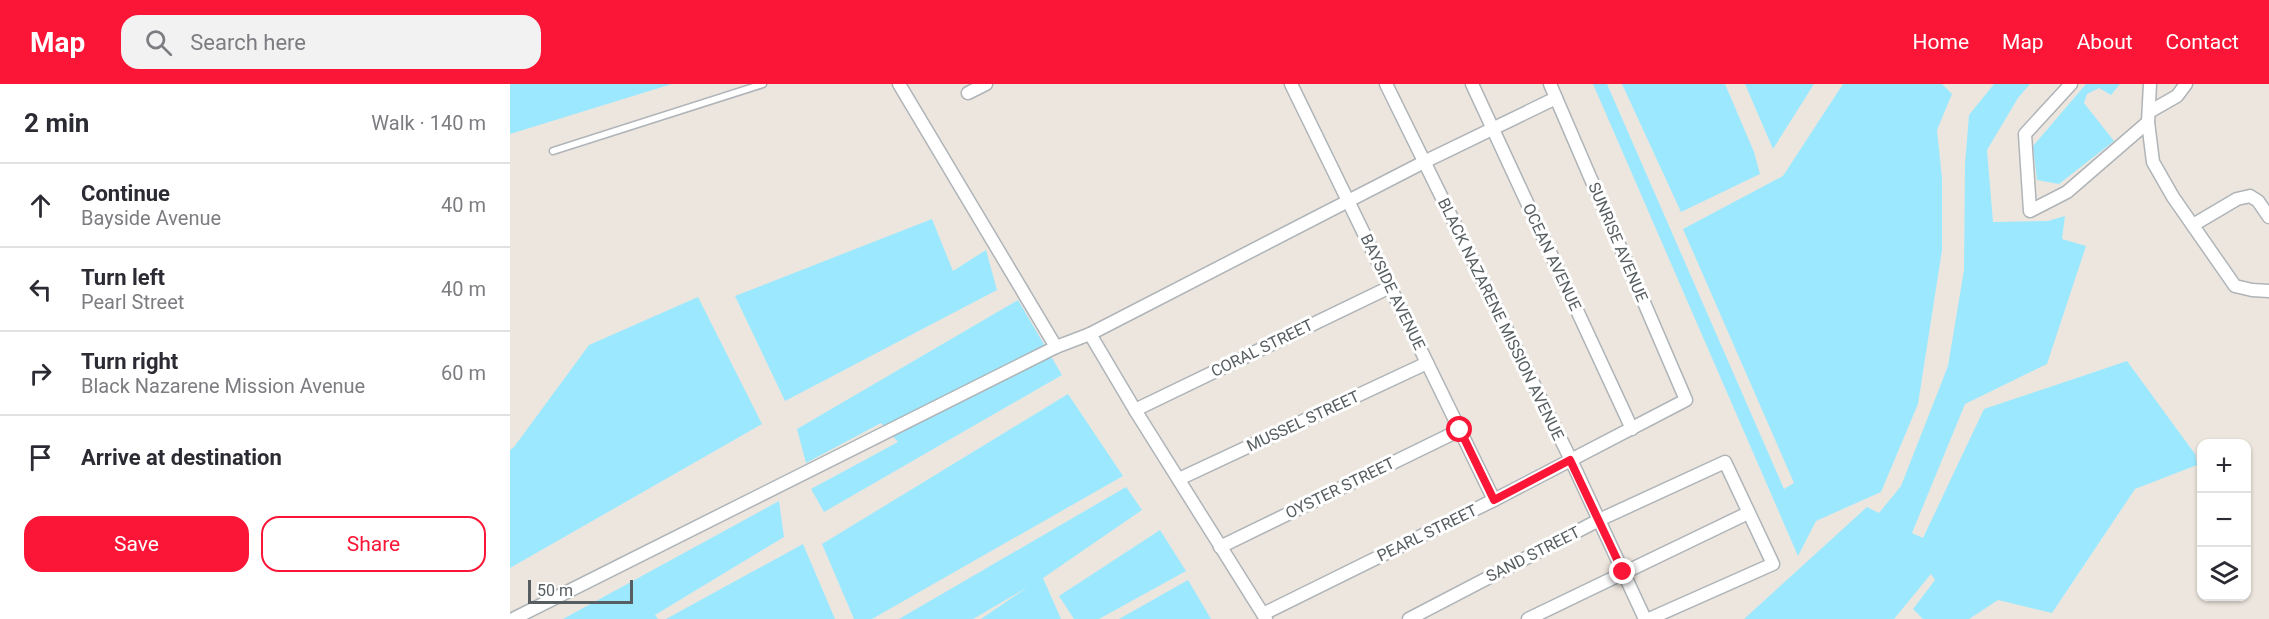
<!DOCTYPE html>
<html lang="en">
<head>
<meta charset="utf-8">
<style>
	body { margin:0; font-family:Roboto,sans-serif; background:#f2f2f3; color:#2b2b33 }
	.controls { position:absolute; right:18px; bottom:18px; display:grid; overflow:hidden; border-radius:12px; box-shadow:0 2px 4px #0004 }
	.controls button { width:54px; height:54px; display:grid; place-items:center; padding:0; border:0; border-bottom:2px solid #e1e1e2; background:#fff; color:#2b2b33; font:30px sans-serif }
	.scale { position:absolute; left:18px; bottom:15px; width:105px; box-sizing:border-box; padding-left:6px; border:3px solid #575e61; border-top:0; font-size:16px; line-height:21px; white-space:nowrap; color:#575e61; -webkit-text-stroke:4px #fff; paint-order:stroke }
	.stop { position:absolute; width:18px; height:18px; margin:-14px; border:4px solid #fb1536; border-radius:50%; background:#fff }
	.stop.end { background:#fb1536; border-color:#fff; box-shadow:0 2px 6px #0008 }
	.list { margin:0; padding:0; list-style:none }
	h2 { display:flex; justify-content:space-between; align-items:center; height:78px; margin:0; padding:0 24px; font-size:26px }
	h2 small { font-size:20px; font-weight:400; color:#7c7c81 }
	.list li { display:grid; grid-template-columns:39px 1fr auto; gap:18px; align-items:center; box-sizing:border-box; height:84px; padding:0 24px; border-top:2px solid #e1e1e2 }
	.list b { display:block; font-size:22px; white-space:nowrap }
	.list p { margin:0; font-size:20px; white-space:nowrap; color:#7c7c81 }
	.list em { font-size:20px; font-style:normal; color:#7c7c81 }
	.actions { display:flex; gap:12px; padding:18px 24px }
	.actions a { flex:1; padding:14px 0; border:2px solid #fb1536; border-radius:18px; text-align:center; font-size:21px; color:#fb1536 }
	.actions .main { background:#fb1536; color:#fff }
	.icon { flex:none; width:33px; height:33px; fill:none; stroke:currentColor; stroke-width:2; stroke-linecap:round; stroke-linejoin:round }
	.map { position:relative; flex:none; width:1759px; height:535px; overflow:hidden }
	header { display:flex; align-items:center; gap:36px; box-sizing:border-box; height:84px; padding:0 30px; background:#fb1536; color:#fff }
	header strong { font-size:28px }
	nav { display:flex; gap:33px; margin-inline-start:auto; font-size:21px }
	.search { width:420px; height:54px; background:#f2f2f3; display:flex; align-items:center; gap:15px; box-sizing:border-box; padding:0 21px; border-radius:18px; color:#7c7c81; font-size:22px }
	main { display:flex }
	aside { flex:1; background:#fff }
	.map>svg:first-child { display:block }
</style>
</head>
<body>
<header>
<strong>Map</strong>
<div class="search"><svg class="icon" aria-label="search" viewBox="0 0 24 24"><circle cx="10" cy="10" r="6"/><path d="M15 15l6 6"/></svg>Search here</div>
<nav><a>Home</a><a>Map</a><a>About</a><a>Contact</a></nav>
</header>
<main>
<aside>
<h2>2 min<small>Walk · 140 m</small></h2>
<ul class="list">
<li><svg class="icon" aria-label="ahead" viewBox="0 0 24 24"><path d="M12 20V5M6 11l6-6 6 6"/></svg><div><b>Continue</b><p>Bayside Avenue</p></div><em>40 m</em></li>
<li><svg class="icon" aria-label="left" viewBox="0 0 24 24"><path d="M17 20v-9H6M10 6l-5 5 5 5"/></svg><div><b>Turn left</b><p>Pearl Street</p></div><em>40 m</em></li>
<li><svg class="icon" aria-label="right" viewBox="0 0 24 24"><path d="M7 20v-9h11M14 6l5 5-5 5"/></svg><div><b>Turn right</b><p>Black Nazarene Mission Avenue</p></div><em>60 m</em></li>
<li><svg class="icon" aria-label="arrive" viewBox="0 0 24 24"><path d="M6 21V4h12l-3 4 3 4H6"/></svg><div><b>Arrive at destination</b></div></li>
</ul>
<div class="actions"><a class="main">Save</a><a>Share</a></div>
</aside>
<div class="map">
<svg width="1759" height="535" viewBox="0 0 1759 535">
	<rect width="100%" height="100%" fill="#ede6de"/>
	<g fill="#9ce9ff">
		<polygon points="0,0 162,0 0,50"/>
		<polygon points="1083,0 1097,0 1274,405 1284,399 1173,145 1273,92 1333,0 1432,0 1442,10 1427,46 1432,94 1432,166 1408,320 1371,408 1306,437 1288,472"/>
		<polygon points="1112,0 1215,0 1244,68 1250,90 1171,128"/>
		<polygon points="1235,0 1304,0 1263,65"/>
		<polygon points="1484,0 1520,0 1508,14 1477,66 1483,138 1538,137 1555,132 1552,155 1576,162 1537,280 1455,320 1402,449 1413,454 1474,325 1617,277 1685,370 1687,381 1625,405 1542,529 1488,516 1459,535 1413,535 1403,525 1425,496 1421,490 1384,535 1234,535 1357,423 1369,429 1391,402 1438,282 1454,186 1455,80 1459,31"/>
		<polygon points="1576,0 1610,0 1601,11 1589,4 1577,10 1574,19 1604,57 1549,100 1527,96 1523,62"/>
		<polygon points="422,135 443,187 476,166 487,206 275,317 225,212"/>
		<polygon points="188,213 252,340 0,484 0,366 4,363 79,261"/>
		<polygon points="508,216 552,291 314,428 301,405 388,358 371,339 296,379 287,345"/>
		<polygon points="558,310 613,392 362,535 344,535 312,460"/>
		<polygon points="616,403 632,426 533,494 551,535 471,535 518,503 463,535 389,535"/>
		<polygon points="269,417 274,453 145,531 148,535 53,535"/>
		<polygon points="650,446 676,487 589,535 564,535 549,512"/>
		<polygon points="293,460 325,535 156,535"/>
		<polygon points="678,496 701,535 609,535"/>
	</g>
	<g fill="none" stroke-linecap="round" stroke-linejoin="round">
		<defs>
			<polyline id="service" points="43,67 253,0"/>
			<g id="minor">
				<polyline points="389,0 546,263"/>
				<polyline points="781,0 984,416"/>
				<polyline points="876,0 1061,376 1135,535"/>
				<polyline points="962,0 1122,345"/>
				<polyline points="1561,0 1515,50 1520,127 1557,108 1638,38"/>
				<polyline points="1640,0 1638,38 1643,78 1663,113 1725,202 1742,206 1759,207"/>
				<polyline points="458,9 476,0"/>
				<polyline points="1639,28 1667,12 1676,0"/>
				<polyline points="1683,141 1727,115 1740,112 1748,117 1759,133"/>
				<polyline points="580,250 625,326 756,535"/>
				<polyline points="625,326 880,203"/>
				<polyline points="669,395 917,279"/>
				<polyline points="710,463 950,346"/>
				<polyline points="753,530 984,416 1176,316 1040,0"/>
				<polyline points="3,535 546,263 580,250 914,78 1046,14"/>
				<polyline points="899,535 1089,436 1215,378 1263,480 1139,535"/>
				<polyline points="1018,535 1238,429"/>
			</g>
		</defs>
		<use href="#service" stroke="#afb4b8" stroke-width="9"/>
		<use href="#minor" stroke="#afb4b8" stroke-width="15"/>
		<use href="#service" stroke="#fff" stroke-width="6"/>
		<use href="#minor" stroke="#fff" stroke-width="12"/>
	</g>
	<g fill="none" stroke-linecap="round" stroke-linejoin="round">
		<polyline stroke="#fb1536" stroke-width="8" points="950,346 984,416 1060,376 1113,488"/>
	</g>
	<g text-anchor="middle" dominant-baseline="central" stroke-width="6" stroke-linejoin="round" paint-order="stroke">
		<g font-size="16" fill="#575e61" stroke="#fff">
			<text transform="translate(1108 158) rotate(67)">SUNRISE AVENUE</text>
			<text transform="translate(1042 173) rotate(65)">OCEAN AVENUE</text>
			<text transform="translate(883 208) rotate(64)">BAYSIDE AVENUE</text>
			<text transform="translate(991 235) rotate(64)">BLACK NAZARENE MISSION AVENUE</text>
			<text transform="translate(752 264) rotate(-26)">CORAL STREET</text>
			<text transform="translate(793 337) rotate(-25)">MUSSEL STREET</text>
			<text transform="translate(830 404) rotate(-26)">OYSTER STREET</text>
			<text transform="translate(917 449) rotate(-26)">PEARL STREET</text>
			<text transform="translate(1023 470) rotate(-27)">SAND STREET</text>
		</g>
	</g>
</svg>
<div class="controls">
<button>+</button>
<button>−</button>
<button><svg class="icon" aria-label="layers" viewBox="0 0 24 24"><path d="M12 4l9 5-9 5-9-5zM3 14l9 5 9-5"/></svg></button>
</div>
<div class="scale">50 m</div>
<div class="stop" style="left:950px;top:346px"></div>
<div class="stop end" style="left:1113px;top:488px"></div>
</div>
</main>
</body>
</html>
